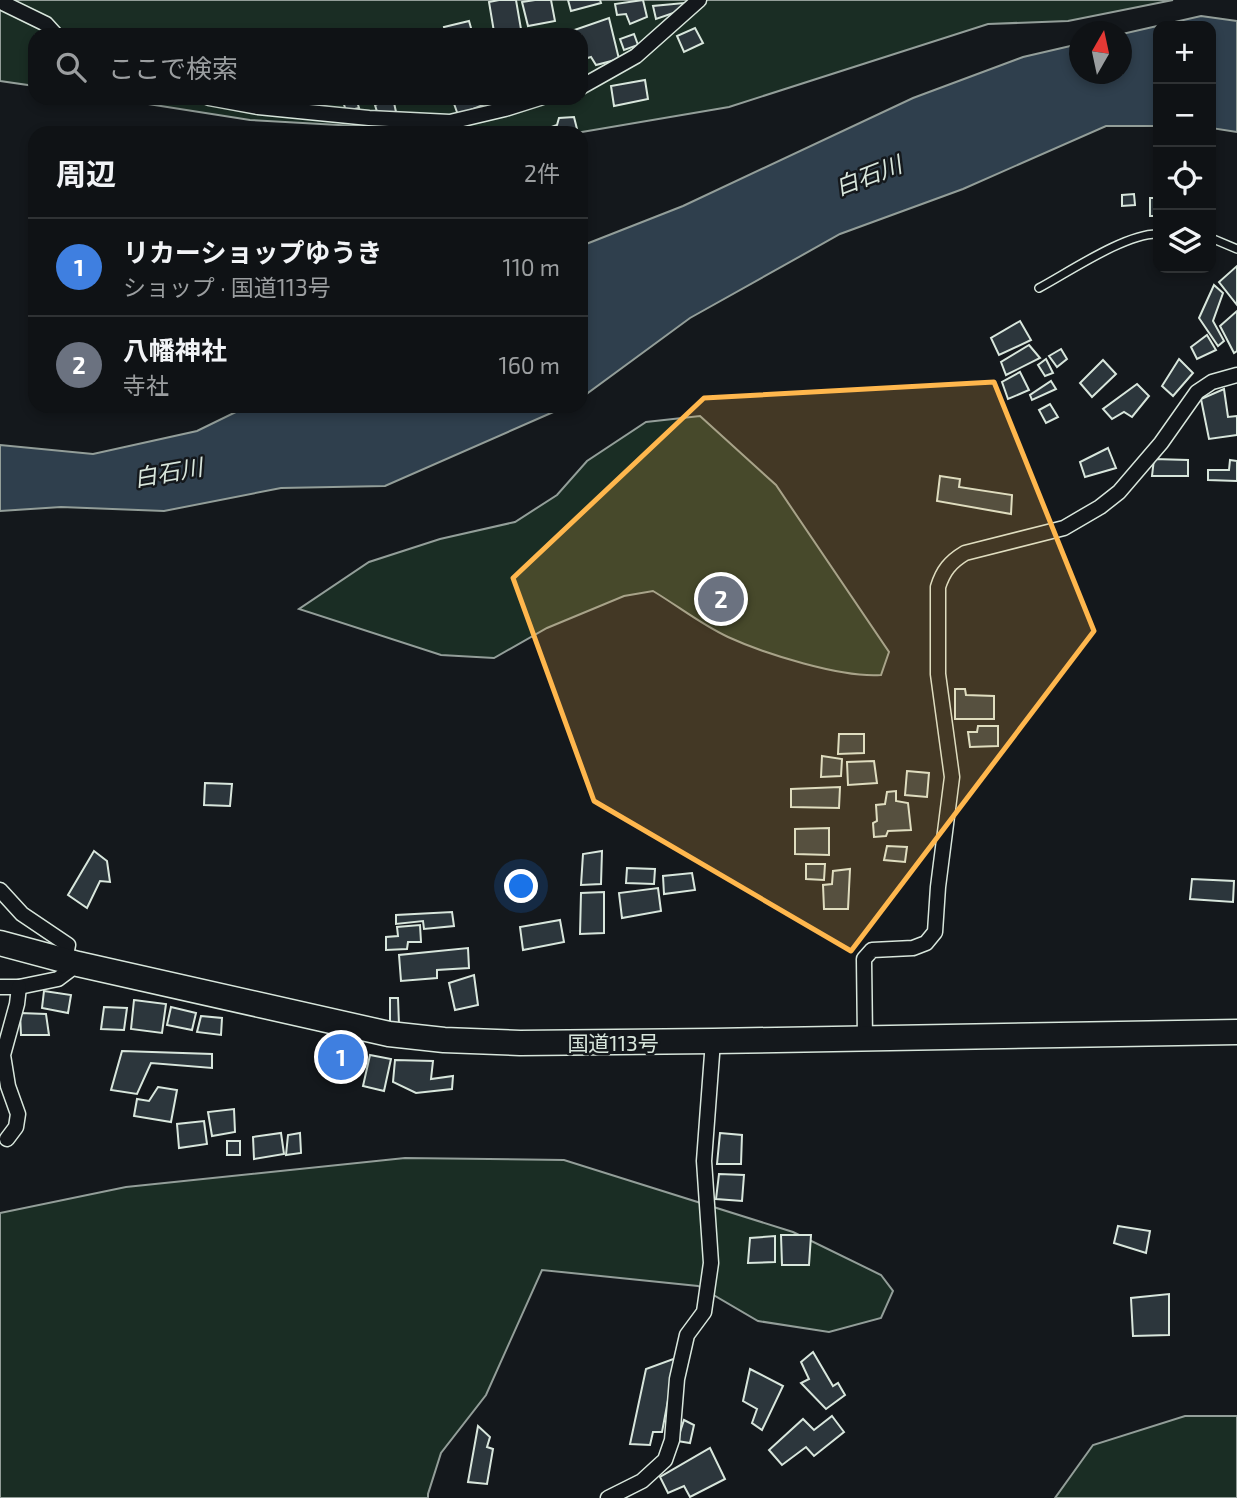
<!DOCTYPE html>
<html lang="ja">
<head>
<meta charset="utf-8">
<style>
	body { margin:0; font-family:"Exo 2","Noto Sans JP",sans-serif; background:#1d2022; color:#f1f3f6 }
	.controls { position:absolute; right:21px; top:21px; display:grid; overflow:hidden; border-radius:14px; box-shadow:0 4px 10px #0003 }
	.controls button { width:63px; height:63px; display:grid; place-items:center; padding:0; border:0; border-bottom:2px solid #2f3234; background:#0f1215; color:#f1f3f6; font:35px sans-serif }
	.compass { position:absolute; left:1069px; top:21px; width:63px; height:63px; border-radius:50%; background:#0f1215; box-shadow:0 4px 10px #0003; rotate:9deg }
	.you { position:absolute; left:522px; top:887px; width:24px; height:24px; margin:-18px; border:5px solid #fff; border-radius:50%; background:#1a73e8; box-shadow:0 0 0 10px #1a73e833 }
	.badge { display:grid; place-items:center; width:46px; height:46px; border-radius:50%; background:#2563eb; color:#fff; font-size:23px; font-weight:700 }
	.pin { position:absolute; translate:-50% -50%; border:4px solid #fff; box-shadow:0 2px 7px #0006 }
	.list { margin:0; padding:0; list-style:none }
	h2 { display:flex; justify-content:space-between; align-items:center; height:91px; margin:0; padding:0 28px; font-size:30px }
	h2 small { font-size:23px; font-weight:400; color:#9b9ea0 }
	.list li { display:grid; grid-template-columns:46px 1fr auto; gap:21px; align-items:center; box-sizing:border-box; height:98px; padding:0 28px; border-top:2px solid #2f3234 }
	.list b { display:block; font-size:26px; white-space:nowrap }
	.list p { margin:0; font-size:23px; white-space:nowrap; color:#9b9ea0 }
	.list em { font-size:23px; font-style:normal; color:#9b9ea0 }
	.icon { flex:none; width:38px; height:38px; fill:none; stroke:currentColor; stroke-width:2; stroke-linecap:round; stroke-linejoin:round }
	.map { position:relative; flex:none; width:1237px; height:1498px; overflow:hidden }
	.search { position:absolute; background:#0f1215; box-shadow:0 4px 10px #0003; left:28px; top:28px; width:560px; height:77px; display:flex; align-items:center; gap:18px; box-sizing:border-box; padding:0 24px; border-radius:21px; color:#9b9ea0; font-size:26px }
	.panel { position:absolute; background:#0f1215; box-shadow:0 4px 10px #0003; left:28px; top:126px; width:560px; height:287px; border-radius:21px }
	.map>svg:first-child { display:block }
</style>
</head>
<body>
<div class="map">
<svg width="1237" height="1498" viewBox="0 0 1237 1498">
	<rect width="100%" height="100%" fill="#14181c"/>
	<g fill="#1a2d24" stroke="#939e99" stroke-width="2">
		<polygon points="0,0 1173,0 1068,21 988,24 729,107 576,133 480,133 250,120 110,98 581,98 581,35 35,35 35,86 0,81"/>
		<path d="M700,416L776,485L889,652L881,675C842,678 765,654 728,637C702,625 678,606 653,591L624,596L547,628L494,658L441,655L299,609L369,562L440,539L515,522L557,495L587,461L646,422Z"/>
		<polygon points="405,1158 564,1160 793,1232 881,1275 893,1291 881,1318 829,1332 758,1321 698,1286 542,1270 486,1395 441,1453 428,1494 428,1498 0,1498 0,1213 126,1187"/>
		<polygon points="1185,1416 1237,1416 1237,1498 1055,1498 1093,1445"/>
	</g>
	<g fill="#2f3f4d" stroke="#939e99" stroke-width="2">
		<polygon points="1201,16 1237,21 1237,132 1211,128 1211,26 1158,26 1158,126 1106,126 963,189 840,234 690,318 581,398 581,246 683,206 913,98 1023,57 1079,44 1080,74 1122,74 1122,34"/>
		<polygon points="248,406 567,406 385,486 281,488 164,511 61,507 0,511 0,445 93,454 197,431"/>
	</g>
	<g fill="#2c363c" stroke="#d8e6dc" stroke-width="2">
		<polygon points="499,0 516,0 521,29 494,32 489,2"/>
		<polygon points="535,0 551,0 555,21 528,26 522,2"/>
		<polygon points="568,0 600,0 601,3 571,11"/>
		<polygon points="643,0 647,17 630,24 626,14 617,15 615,4"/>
		<polygon points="684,3 685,9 656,19 653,6"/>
		<polygon points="609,18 619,59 596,65 591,57 581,60 581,35 560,35"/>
		<polygon points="469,21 473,35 446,35 444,27"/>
		<polygon points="695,28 703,43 684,52 677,36"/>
		<polygon points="634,34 638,45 624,50 620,39"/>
		<polygon points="645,80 648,99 614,106 611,86"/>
		<polygon points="293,98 327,98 329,104 310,107 306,104 295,105"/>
		<polygon points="342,98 356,98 359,108 346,111"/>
		<polygon points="393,98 396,112 378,115 375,105"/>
		<polygon points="452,98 486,98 488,103 458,115"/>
		<polygon points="574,117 578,133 550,133 549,128 557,125 559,118"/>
		<polygon points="1134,194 1135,205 1122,206 1122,195"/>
		<rect x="1150" y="198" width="8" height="18"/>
		<polygon points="1237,266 1237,305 1219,282"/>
		<polygon points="1214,285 1223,293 1213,321 1224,341 1218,346 1199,318"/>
		<polygon points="1237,311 1237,351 1234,353 1220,326"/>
		<polygon points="1020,321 1031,340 999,355 991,338"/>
		<polygon points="1207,335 1216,350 1197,359 1191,347"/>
		<polygon points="1029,345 1040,358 1006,375 1001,362"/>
		<polygon points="1061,349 1067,359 1057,367 1049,356"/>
		<polygon points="1046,359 1053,373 1045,376 1038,365"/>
		<polygon points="1179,359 1193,373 1173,396 1162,386"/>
		<polygon points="1103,360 1116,374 1092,397 1080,383"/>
		<polygon points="1020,372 1029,390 1008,399 1002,382"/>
		<polygon points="1051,381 1056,389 1032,400 1030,395"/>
		<polygon points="1137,384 1149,396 1132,417 1124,412 1112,419 1103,409"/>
		<polygon points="1224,389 1228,417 1237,416 1237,435 1209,439 1201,399"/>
		<polygon points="1050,404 1058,417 1046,423 1039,410"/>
		<polygon points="1108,448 1116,468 1085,477 1080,462"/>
		<polygon points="1154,459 1188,460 1188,476 1152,476"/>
		<polygon points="1230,460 1237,461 1237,481 1208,480 1208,470 1229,470"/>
		<polygon points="940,476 960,479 959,487 1012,495 1011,514 937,501"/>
		<polygon points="955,689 965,689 966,695 994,696 994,719 955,719"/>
		<polygon points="978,726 998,726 998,746 970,747 968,732 977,732"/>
		<polygon points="839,734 864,734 864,753 838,754"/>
		<polygon points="822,756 842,759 841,776 821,777"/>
		<polygon points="874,761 877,783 848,785 847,762"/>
		<polygon points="907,771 929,773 927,797 905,795"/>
		<polygon points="205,783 232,784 230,806 204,805"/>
		<polygon points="840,787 839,808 791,807 791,789"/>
		<polygon points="896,791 896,801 908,803 911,830 888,831 886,836 874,837 873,823 877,821 876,805 885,804 887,792"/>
		<polygon points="829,828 829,855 795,854 795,829"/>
		<polygon points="887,846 907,847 905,862 884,860"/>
		<polygon points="94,851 107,861 110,882 100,881 87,908 68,895"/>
		<polygon points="602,851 601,884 581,885 583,854"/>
		<polygon points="806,864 825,864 824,880 806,879"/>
		<polygon points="627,868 655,869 654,884 626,883"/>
		<polygon points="850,869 848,909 824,909 823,885 832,884 833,871"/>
		<polygon points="692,873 695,890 664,894 663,876"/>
		<polygon points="1192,879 1234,881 1233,902 1190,899"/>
		<polygon points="658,888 661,911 622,918 619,893"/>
		<polygon points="604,892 604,933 580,934 581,893"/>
		<polygon points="452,912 454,926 424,929 423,921 396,924 396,915"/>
		<polygon points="560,920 564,942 523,950 520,927"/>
		<polygon points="420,925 421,942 408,942 407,949 386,950 386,937 398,936 397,927"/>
		<polygon points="468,948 469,968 437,970 437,978 401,981 399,955"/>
		<polygon points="474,975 478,1005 455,1010 449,983"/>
		<polygon points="44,991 71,995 68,1013 42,1008"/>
		<polygon points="390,998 398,998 399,1025 390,1026"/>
		<polygon points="134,1000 166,1004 162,1033 131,1029"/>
		<polygon points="104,1007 127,1008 124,1030 101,1029"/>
		<polygon points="171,1007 196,1013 192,1030 167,1025"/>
		<polygon points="20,1013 46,1014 49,1035 21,1035"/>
		<polygon points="201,1016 222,1018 221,1035 197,1032"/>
		<polygon points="122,1051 212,1054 212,1068 151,1063 137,1094 111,1090"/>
		<polygon points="370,1055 391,1059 384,1091 363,1086"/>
		<polygon points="395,1060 433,1061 431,1079 453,1076 452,1089 416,1093 393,1082"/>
		<polygon points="158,1087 177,1090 171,1122 134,1116 137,1099 149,1101"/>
		<polygon points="234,1109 235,1132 212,1136 208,1112"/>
		<polygon points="204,1121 207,1144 179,1148 177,1124"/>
		<polygon points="281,1133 284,1154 254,1159 253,1137"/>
		<polygon points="300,1133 301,1153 286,1155 288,1135"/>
		<polygon points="720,1133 742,1135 741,1164 717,1164"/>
		<rect x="227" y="1141" width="13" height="14"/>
		<polygon points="719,1174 744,1175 742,1201 716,1199"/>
		<polygon points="1118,1226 1150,1231 1146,1253 1114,1243"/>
		<polygon points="781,1235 811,1235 809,1265 782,1265"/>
		<polygon points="775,1236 775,1262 748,1263 750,1238"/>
		<polygon points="1169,1294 1169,1335 1133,1336 1131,1298"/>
		<polygon points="813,1352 833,1386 838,1383 845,1395 826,1409 801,1383 809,1379 801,1362"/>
		<polygon points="676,1358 662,1432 653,1432 650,1445 630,1444 646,1369"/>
		<polygon points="750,1369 783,1386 762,1430 752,1423 757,1409 743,1401"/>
		<polygon points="832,1416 844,1432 814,1456 806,1447 782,1465 769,1450 803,1419 814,1430"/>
		<polygon points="684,1420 694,1425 690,1443 677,1441"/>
		<polygon points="478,1426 490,1437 487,1447 493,1449 487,1484 468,1482"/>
		<polygon points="710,1448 725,1479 690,1497 684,1486 668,1493 660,1477"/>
	</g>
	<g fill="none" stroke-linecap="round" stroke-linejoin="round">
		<defs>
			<g id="lane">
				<polyline points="1211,238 1237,249"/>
				<path d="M1039,288C1069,272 1126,233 1158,234"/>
			</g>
			<g id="street">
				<polyline points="5,4 46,24 56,35"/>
				<polyline points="581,87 636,56 699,0"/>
				<polyline points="209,98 258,107 369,118 450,122 505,109 540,98"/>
				<polyline points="0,890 22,914 68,945 65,960"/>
				<polyline points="0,987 19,987 58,979 78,964"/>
				<path d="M865,1039L864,959L872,950L913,948L926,943L935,932L938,887L952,777L938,674V587C943,571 950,562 965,553L1064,528L1100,507L1119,492L1161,443L1197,392L1212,382L1237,375"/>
				<polyline points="7,1139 16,1127 18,1114 8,1086 3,1055 17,1004 19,987"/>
				<polyline points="608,1498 642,1481 665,1460 672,1440 677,1379 687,1335 704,1312 711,1263 704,1161 713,1041"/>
			</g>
			<polyline id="highway" points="0,943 78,964 389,1034 444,1040 520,1043 713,1041 1237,1032"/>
		</defs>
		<use href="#lane" stroke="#d8e6dc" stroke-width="10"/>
		<use href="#street" stroke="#d8e6dc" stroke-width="17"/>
		<use href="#highway" stroke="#d8e6dc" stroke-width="27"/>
		<use href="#lane" stroke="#14181c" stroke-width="7"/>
		<use href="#street" stroke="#14181c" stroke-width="14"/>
		<use href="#highway" stroke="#14181c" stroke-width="24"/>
	</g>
	<path fill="#ffb74d" fill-opacity="0.2" stroke="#ffb74d" stroke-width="5" stroke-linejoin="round" d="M994,382L1094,631L851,951L594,801L513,578L704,398Z"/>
	<g text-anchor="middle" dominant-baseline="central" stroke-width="5" stroke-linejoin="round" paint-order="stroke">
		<g font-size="21" fill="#d8e6dc" stroke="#14181c">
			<text x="613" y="1042">国道113号</text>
		</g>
		<g font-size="23" font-style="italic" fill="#d8e6dc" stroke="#14181c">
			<text transform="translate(868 175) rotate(-21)">白石川</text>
			<text transform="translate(168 472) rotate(-10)">白石川</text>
		</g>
	</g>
</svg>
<div class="controls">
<button>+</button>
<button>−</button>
<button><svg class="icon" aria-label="locate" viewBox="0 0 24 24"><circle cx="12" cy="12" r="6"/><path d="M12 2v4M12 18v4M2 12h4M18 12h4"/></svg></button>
<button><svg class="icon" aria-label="layers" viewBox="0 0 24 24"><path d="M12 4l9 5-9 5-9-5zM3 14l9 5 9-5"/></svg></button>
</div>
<svg class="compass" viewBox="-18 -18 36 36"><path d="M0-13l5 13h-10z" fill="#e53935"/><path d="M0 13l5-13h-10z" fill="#9b9ea0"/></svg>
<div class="you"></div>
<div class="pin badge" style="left:341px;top:1057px;background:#3f7fe0">1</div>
<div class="pin badge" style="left:721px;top:599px;background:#6b7280">2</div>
<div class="search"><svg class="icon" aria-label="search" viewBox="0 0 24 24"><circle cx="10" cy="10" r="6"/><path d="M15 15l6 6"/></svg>ここで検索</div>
<section class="panel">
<h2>周辺<small>2件</small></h2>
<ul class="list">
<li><span class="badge" style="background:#3f7fe0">1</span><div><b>リカーショップゆうき</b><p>ショップ · 国道113号</p></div><em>110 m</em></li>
<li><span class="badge" style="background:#6b7280">2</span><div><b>八幡神社</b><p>寺社</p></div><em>160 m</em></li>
</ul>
</section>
</div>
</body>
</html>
